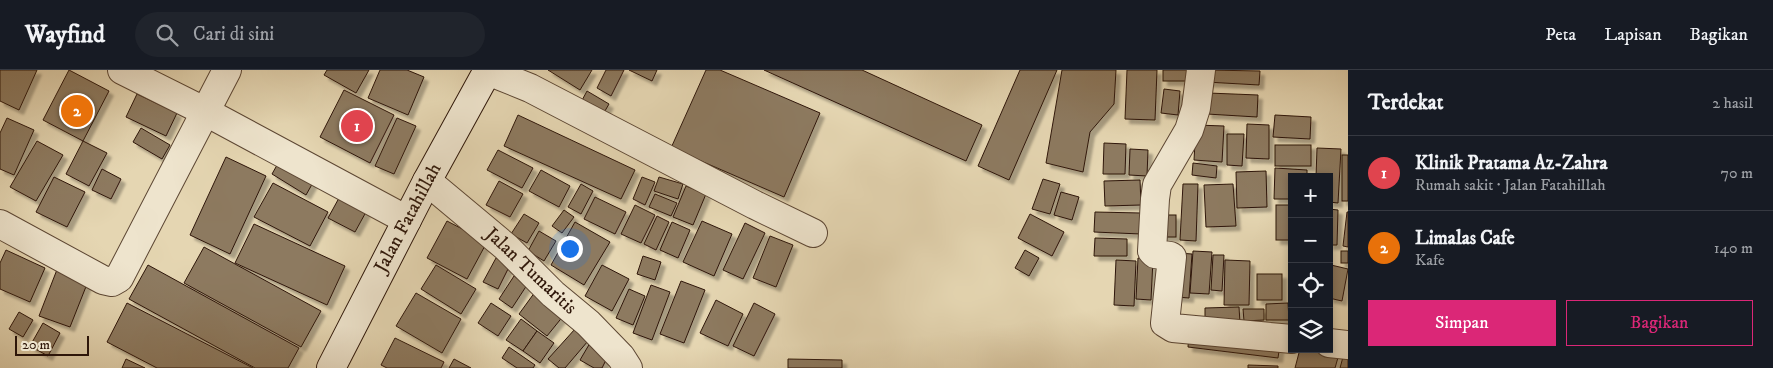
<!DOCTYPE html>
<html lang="id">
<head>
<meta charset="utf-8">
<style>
	body { margin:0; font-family:"IM FELL DW Pica",serif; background:#20242c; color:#f1f3f6 }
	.controls { position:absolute; right:15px; bottom:15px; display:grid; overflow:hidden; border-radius:0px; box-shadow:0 2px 8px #0003 }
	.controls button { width:45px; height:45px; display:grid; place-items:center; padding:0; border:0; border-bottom:1px solid #363941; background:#171b24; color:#f1f3f6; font:25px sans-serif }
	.scale { position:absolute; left:15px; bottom:12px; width:74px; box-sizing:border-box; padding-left:5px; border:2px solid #2e1609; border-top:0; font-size:14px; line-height:18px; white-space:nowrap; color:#2e1609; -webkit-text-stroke:4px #eee4cd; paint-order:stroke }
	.you { position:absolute; left:569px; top:178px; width:18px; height:18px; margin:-12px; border:4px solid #fff; border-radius:50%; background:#1a73e8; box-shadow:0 0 0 8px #1a73e833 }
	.badge { display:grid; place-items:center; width:32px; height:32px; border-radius:50%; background:#db2777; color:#fff; font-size:16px; font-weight:700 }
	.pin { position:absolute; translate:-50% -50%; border:2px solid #fff; box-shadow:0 1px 5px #0006 }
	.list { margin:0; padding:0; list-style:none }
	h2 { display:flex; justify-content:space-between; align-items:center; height:65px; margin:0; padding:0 20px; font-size:21px }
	h2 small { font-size:16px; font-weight:400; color:#9ea1a6 }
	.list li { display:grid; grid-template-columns:32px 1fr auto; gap:15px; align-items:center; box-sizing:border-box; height:75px; padding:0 20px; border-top:1px solid #363941 }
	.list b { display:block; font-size:19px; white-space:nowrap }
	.list p { margin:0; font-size:16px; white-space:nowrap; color:#9ea1a6 }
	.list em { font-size:16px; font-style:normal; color:#9ea1a6 }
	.actions { display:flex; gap:10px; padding:15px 20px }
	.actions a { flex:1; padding:11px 0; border:1px solid #db2777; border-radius:0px; text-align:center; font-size:18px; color:#db2777 }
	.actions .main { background:#db2777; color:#fff }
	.icon { flex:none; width:28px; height:28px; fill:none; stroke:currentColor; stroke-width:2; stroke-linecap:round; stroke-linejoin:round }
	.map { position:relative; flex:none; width:1348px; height:298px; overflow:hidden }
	header { display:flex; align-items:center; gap:30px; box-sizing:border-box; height:70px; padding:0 25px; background:#171b24; border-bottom:1px solid #363941 }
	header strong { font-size:24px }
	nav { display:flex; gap:28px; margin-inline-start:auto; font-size:18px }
	.search { width:350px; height:45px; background:#20242c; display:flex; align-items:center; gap:12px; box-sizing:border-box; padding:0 18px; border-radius:28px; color:#9ea1a6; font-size:19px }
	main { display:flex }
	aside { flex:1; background:#171b24 }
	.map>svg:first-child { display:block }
</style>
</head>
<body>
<header>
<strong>Wayfind</strong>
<div class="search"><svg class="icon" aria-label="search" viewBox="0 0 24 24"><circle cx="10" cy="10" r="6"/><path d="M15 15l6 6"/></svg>Cari di sini</div>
<nav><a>Peta</a><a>Lapisan</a><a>Bagikan</a></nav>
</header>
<main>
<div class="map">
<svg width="1348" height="298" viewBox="0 0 1348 298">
	<defs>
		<filter id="shadow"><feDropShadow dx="4.5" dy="4.5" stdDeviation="1" flood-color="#0004"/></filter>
	</defs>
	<rect width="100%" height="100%" fill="#e5d6b2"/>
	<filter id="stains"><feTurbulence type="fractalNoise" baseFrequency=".004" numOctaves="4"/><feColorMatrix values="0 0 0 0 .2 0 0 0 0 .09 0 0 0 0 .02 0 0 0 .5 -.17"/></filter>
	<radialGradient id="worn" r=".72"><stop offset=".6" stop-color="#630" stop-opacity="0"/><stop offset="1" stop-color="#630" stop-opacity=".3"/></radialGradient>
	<g fill="#8d7a61" stroke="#2e1609" filter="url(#shadow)">
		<polygon points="0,0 37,0 19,40 0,31"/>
		<polygon points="69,0 109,21 83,71 43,50"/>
		<polygon points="327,0 369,0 356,23 324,5"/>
		<polygon points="380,0 407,0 424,7 408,45 368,28"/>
		<polygon points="548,0 592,0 580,20"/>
		<polygon points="606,0 624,0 611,26 597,18"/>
		<polygon points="629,0 657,0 652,11"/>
		<polygon points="706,0 720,0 820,43 784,127 671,78"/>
		<polygon points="764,0 862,0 982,55 966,91"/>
		<polygon points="1020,0 1057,0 1009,110 978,96"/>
		<polygon points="1062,0 1116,0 1114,34 1090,62 1083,102 1046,93"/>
		<polygon points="1127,0 1157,0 1155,50 1125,49"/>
		<rect x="1163" y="0" width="24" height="11"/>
		<polygon points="1207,0 1260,1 1259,15 1206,12"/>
		<polygon points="1164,19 1180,21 1178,45 1161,43"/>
		<polygon points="344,20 394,45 370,93 320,67"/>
		<polygon points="587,21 609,34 602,46 580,34"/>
		<polygon points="1208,23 1258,25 1257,47 1207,44"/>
		<polygon points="137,24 177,43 166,66 126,47"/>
		<polygon points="518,45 635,100 621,129 504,76"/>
		<polygon points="1275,45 1311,47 1310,69 1273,67"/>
		<polygon points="7,48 34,60 14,105 0,99 0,63"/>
		<polygon points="397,48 416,56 394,104 375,96"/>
		<polygon points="1247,54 1269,55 1269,89 1246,88"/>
		<polygon points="1196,55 1224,56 1222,92 1194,90"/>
		<polygon points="141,58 170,75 162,89 133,72"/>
		<polygon points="1227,64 1244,64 1242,96 1227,95"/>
		<polygon points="37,71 63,85 36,131 10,117"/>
		<polygon points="83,71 107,83 89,116 66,104"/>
		<polygon points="1104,73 1126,74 1125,104 1103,104"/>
		<rect x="1275" y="75" width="36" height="21"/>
		<polygon points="1317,78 1341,79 1338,133 1329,132 1329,107 1316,107"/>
		<polygon points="1130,79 1148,80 1147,106 1129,105"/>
		<polygon points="498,80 533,98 522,118 487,100"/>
		<rect x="1342" y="85" width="6" height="46"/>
		<polygon points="226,87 266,106 230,184 190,165"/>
		<polygon points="281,88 315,109 306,125 272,104"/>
		<polygon points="1193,93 1217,96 1216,108 1192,105"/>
		<polygon points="1275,98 1307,100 1307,107 1292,107 1292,129 1274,129"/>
		<polygon points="102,99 121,109 111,129 92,120"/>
		<polygon points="541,100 570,116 559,137 529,121"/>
		<polygon points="1266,101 1267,137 1237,138 1236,102"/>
		<polygon points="54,107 85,122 67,157 36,142"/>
		<polygon points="642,107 655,112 645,135 633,129"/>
		<polygon points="659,107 683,114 678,129 654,121"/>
		<polygon points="1043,109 1060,114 1050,144 1032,139"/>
		<polygon points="1140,110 1141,135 1105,136 1104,111"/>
		<polygon points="499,111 523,124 510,147 486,135"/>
		<polygon points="273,113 328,142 310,176 254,147"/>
		<polygon points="581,114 593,121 581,144 568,137"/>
		<polygon points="1183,114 1198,114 1196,171 1180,170"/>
		<polygon points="1233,114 1236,156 1206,157 1204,115"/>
		<polygon points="686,116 706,124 693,155 673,147"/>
		<polygon points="1061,122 1079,127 1072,150 1054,145"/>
		<polygon points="655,124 677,133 671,146 649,137"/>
		<polygon points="595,127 626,142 615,164 584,149"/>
		<polygon points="339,128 366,142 355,162 328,148"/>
		<polygon points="635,135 655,145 641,173 621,164"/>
		<rect x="1276" y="135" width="16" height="35"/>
		<polygon points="1329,139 1338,140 1337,175 1329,175"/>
		<polygon points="564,140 574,147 562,163 552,156"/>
		<polygon points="1095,142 1141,143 1141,164 1094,162"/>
		<polygon points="1347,142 1348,142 1348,177 1343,176"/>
		<polygon points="524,144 539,153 527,173 511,164"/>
		<polygon points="1030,144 1064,162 1052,186 1018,168"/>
		<rect x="1157" y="145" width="19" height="22"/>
		<polygon points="657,146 669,152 656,180 644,174"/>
		<polygon points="447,151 487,172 467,209 427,188"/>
		<polygon points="702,151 732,164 714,206 683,192"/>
		<polygon points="575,152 610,172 584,215 551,195"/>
		<polygon points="672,152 690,160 678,188 660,180"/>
		<polygon points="745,153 765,163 743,209 723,200"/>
		<polygon points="254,154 345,196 327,235 235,193"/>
		<polygon points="539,161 556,171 544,191 528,181"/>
		<polygon points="770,166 793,175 776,217 753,208"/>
		<polygon points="1095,168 1127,169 1127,186 1094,186"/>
		<polygon points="204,177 321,241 301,277 184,213"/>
		<polygon points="6,180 45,198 30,232 0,219 0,193"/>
		<polygon points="1025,180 1039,188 1029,206 1015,198"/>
		<polygon points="1193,181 1212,182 1209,224 1190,223"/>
		<rect x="1341" y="181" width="7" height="12"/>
		<polygon points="1179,183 1192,184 1189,228 1176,227"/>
		<polygon points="1213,185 1224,185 1222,221 1211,220"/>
		<polygon points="643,186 661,192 655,210 637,204"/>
		<polygon points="496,188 510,195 498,219 483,212"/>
		<polygon points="1138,188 1153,189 1151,230 1136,229"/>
		<polygon points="1116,190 1136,191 1134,236 1114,235"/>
		<polygon points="1225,190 1250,191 1249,235 1224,235"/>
		<polygon points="148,195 299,278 288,298 255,298 129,229"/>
		<polygon points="436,195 476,219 461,244 421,219"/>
		<polygon points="602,195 629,209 612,241 585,226"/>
		<polygon points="1331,195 1348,199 1342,231 1329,228"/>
		<polygon points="58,197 89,209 70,257 39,246"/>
		<rect x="1257" y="204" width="25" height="26"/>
		<polygon points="514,206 527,215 512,238 499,229"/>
		<polygon points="681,211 705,220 684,273 660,264"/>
		<polygon points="651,215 670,222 652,270 633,263"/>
		<polygon points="629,219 645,226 633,255 616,248"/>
		<polygon points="535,222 564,245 547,266 519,244"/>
		<polygon points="416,223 461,249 442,283 396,256"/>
		<polygon points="716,230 743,244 728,276 700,263"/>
		<polygon points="127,233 253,298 157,298 107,272"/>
		<polygon points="491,233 511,246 498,266 478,253"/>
		<polygon points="754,233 775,244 754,286 733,276"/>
		<polygon points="1288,233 1289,250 1266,250 1266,234"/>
		<polygon points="1239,237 1240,253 1205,255 1205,238"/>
		<polygon points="1243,239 1264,239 1264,250 1244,251"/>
		<polygon points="19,242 33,250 23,267 9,259"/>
		<polygon points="521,249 537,261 523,281 506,270"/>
		<polygon points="43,253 60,263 48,286 30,276"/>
		<polygon points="575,259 588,271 565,298 559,298 548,289"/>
		<polygon points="537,261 554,273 540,293 523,281"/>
		<polygon points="1189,262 1280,274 1278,288 1188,277"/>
		<polygon points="395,268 444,292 441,298 387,298 381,295"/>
		<polygon points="590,273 609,284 602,298 594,298 580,290"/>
		<polygon points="509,277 535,295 533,298 517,298 502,288"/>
		<polygon points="1300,279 1317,279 1339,284 1335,298 1295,298"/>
		<polygon points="1343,287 1348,289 1348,298 1340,298"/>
		<polygon points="126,289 145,298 122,298"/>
		<polygon points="454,289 471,298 449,298"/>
		<polygon points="788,289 842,290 842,298 788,298"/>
		<polygon points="1248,295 1278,296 1278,298 1248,298"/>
	</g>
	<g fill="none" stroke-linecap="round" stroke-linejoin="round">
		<defs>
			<g id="street">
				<polyline points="122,0 206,42 407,150"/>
				<polyline points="1201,0 1196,38 1189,60 1157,115 1155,129 1152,181 1155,184 1170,186 1172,187 1165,253 1173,258 1292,269"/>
				<polyline points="488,1 530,18 755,135 813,163"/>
				<polyline points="427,111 506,177 553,224 588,253 621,287 628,298"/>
				<polyline points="0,154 103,210 112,212 119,208 227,0"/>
				<polyline points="1329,273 1348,275"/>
			</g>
			<polyline id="secondary" points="331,298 427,111 488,0"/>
		</defs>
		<use href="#street" stroke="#5c4633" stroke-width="30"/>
		<use href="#secondary" stroke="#2e1609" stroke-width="30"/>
		<use href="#street" stroke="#eee4cd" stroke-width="28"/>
		<use href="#secondary" stroke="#eee4cd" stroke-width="28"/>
	</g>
	<g text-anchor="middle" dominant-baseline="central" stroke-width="4" stroke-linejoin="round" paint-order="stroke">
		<g font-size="19" fill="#2e1609" stroke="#eee4cd">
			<text transform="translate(408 148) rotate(-62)">Jalan Fatahillah</text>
			<text transform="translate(531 201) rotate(43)">Jalan Tumaritis</text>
		</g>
	</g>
	<rect width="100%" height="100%" filter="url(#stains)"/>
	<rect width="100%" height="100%" fill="url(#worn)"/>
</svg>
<div class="controls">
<button>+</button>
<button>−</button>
<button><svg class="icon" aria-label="locate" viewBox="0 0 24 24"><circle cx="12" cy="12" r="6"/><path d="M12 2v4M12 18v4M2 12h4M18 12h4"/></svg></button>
<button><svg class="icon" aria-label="layers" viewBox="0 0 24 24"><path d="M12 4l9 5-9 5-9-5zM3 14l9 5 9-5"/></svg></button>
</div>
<div class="scale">20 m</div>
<div class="you"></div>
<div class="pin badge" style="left:357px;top:56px;background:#e0444e">1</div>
<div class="pin badge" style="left:77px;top:41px;background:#e8710a">2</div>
</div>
<aside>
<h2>Terdekat<small>2 hasil</small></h2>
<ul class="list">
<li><span class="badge" style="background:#e0444e">1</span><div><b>Klinik Pratama Az-Zahra</b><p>Rumah sakit · Jalan Fatahillah</p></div><em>70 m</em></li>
<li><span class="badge" style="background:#e8710a">2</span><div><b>Limalas Cafe</b><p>Kafe</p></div><em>140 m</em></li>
</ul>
<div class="actions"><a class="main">Simpan</a><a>Bagikan</a></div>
</aside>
</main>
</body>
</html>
